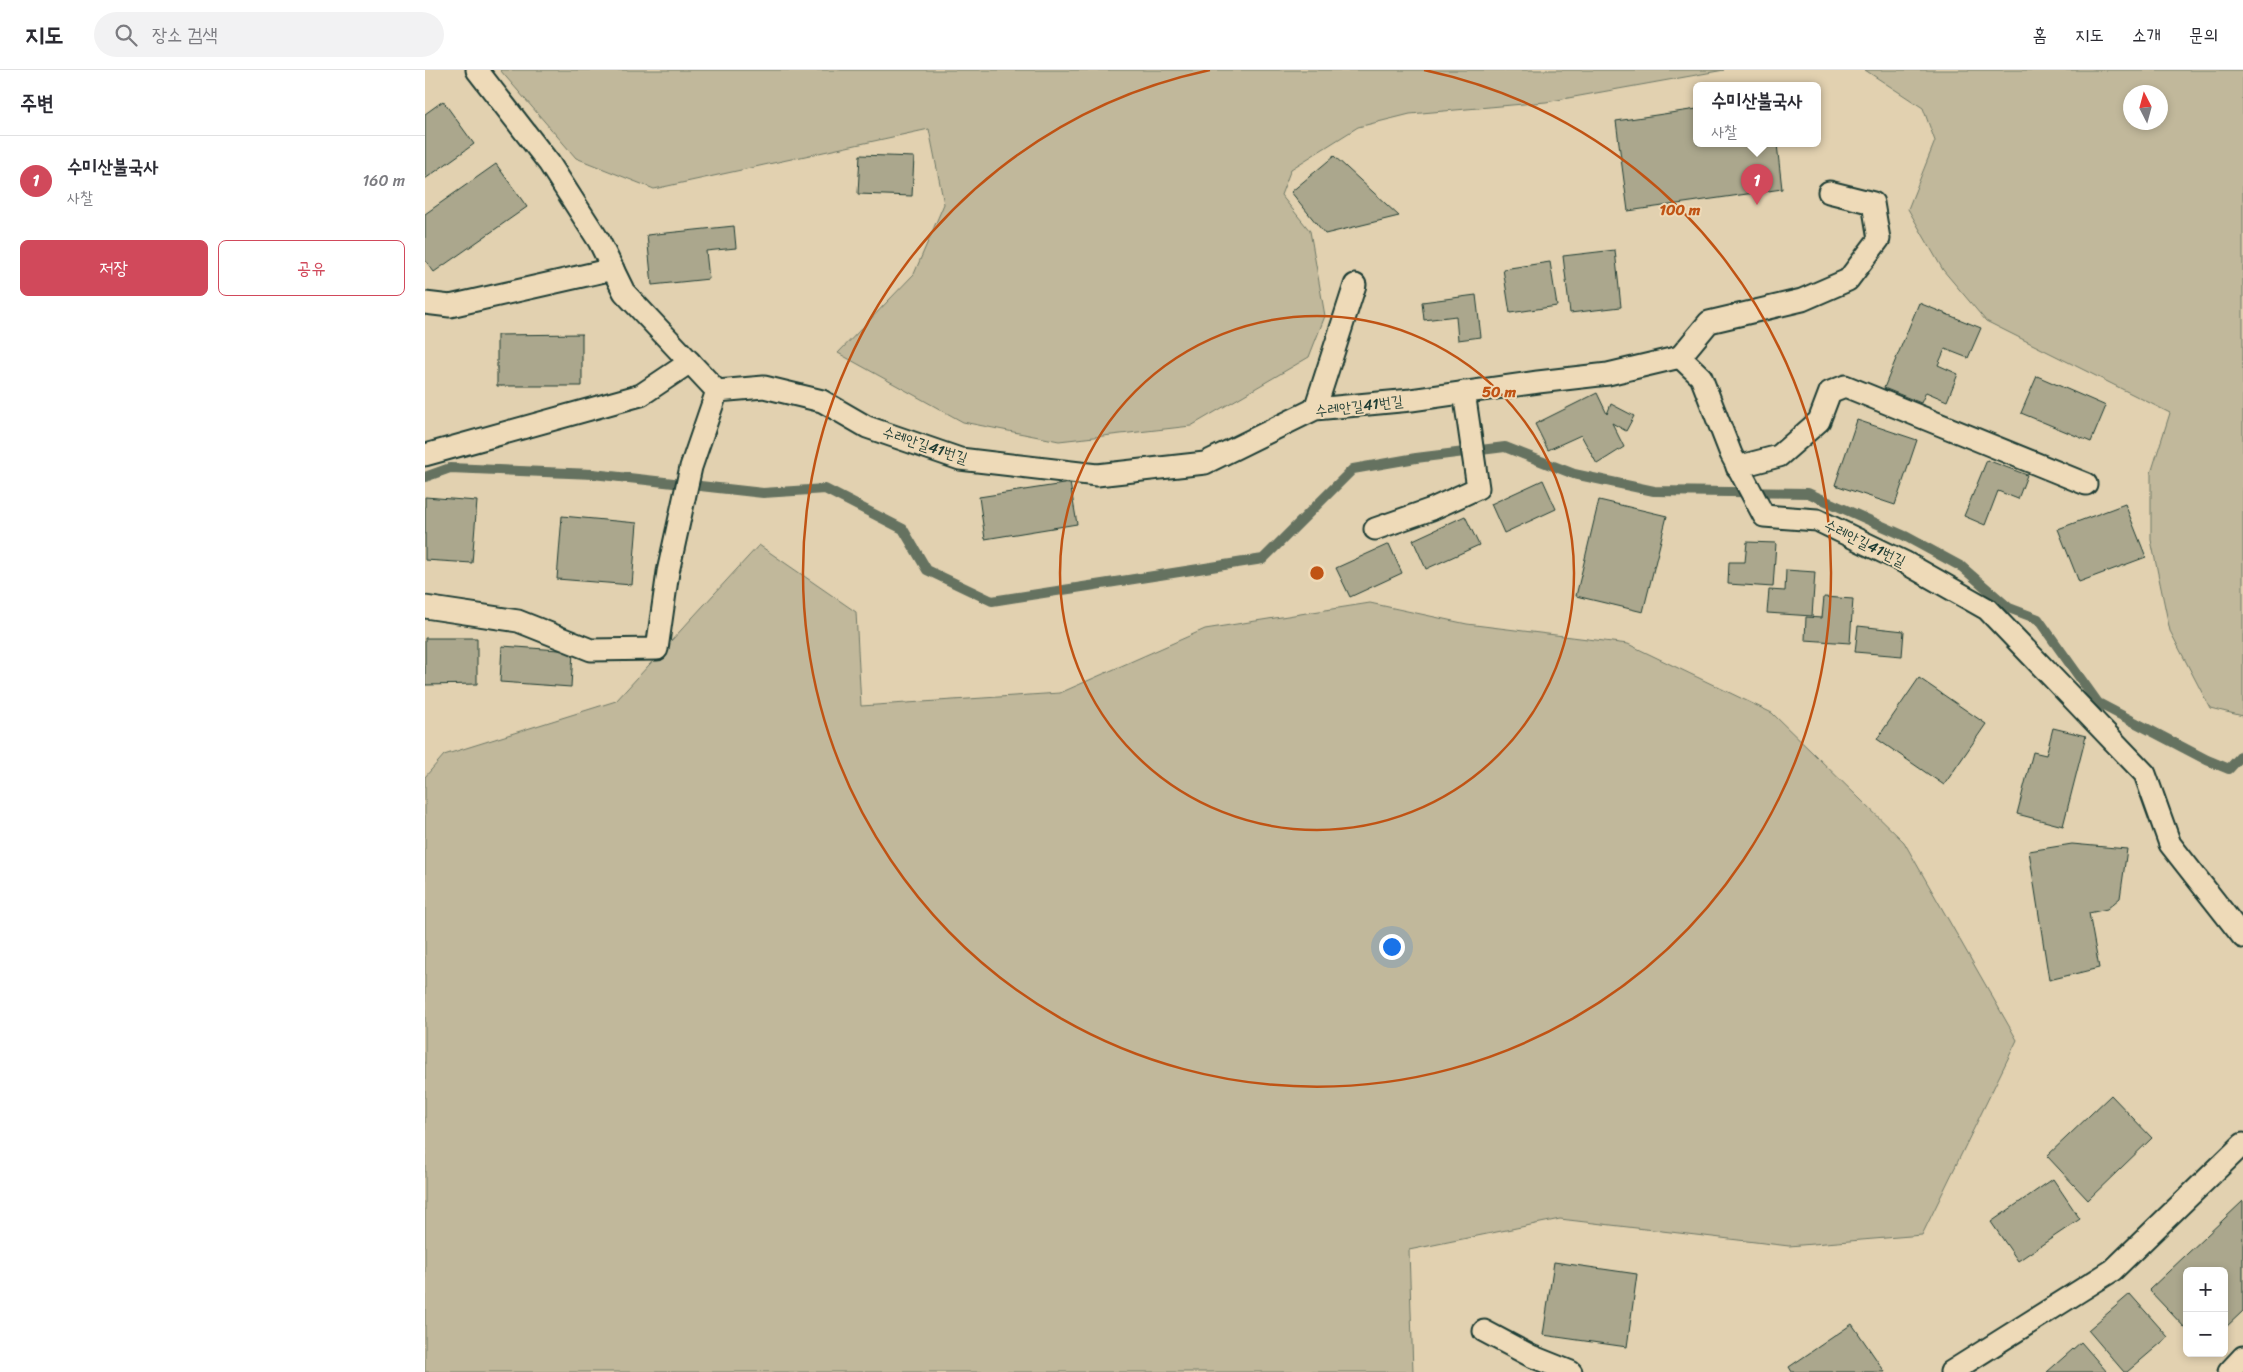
<!DOCTYPE html>
<html lang="ko">
<head>
<meta charset="utf-8">
<style>
	body { margin:0; font-family:Sriracha,"Poor Story",sans-serif; background:#f2f2f3; color:#2b2b33 }
	.controls { position:absolute; right:15px; bottom:15px; display:grid; overflow:hidden; border-radius:8px; box-shadow:0 2px 8px #0003 }
	.controls button { width:45px; height:45px; display:grid; place-items:center; padding:0; border:0; border-bottom:1px solid #e1e1e2; background:#fff; color:#2b2b33; font:25px sans-serif }
	.compass { position:absolute; left:1698px; top:15px; width:45px; height:45px; border-radius:50%; background:#fff; box-shadow:0 2px 8px #0003; rotate:354deg }
	.you { position:absolute; left:966px; top:876px; width:18px; height:18px; margin:-12px; border:4px solid #fff; border-radius:50%; background:#1a73e8; box-shadow:0 0 0 8px #1a73e833 }
	.badge { display:grid; place-items:center; width:32px; height:32px; border-radius:50%; background:#d1495b; color:#fff; font-size:16px; font-weight:700 }
	.pin { position:absolute; translate:-50% -41px; filter:drop-shadow(0 1px 2px #0008) }
	.pin::after { content:''; position:absolute; top:26px; width:18px; height:15px; background:inherit; clip-path:polygon(0 0,100% 0,50% 100%) }
	.popup { position:absolute; left:1268px; top:12px; width:128px; height:65px; box-sizing:border-box; display:grid; place-content:center; border-radius:8px; background:#fff; filter:drop-shadow(0 1px 4px #0005); font-size:16px; white-space:nowrap; color:#7c7c81 }
	.popup b { font-size:19px; color:#2b2b33 }
	.popup::after { content:''; position:absolute; left:50%; top:100%; margin-left:-10px; border:10px solid transparent; border-top-color:#fff }
	.list { margin:0; padding:0; list-style:none }
	h2 { display:flex; justify-content:space-between; align-items:center; height:65px; margin:0; padding:0 20px; font-size:21px }
	h2 small { font-size:16px; font-weight:400; color:#7c7c81 }
	.list li { display:grid; grid-template-columns:32px 1fr auto; gap:15px; align-items:center; box-sizing:border-box; height:90px; padding:0 20px; border-top:1px solid #e1e1e2 }
	.list b { display:block; font-size:19px; white-space:nowrap }
	.list p { margin:0; font-size:16px; white-space:nowrap; color:#7c7c81 }
	.list em { font-size:16px; font-style:normal; color:#7c7c81 }
	.actions { display:flex; gap:10px; padding:15px 20px }
	.actions a { flex:1; padding:11px 0; border:1px solid #d1495b; border-radius:8px; text-align:center; font-size:18px; color:#d1495b }
	.actions .main { background:#d1495b; color:#fff }
	.icon { flex:none; width:28px; height:28px; fill:none; stroke:currentColor; stroke-width:2; stroke-linecap:round; stroke-linejoin:round }
	.map { position:relative; flex:none; width:1818px; height:1302px; overflow:hidden }
	header { display:flex; align-items:center; gap:30px; box-sizing:border-box; height:70px; padding:0 25px; background:#fff; border-bottom:1px solid #e1e1e2 }
	header strong { font-size:24px }
	nav { display:flex; gap:28px; margin-inline-start:auto; font-size:18px }
	.search { width:350px; height:45px; background:#f2f2f3; display:flex; align-items:center; gap:12px; box-sizing:border-box; padding:0 18px; border-radius:28px; color:#7c7c81; font-size:19px }
	main { display:flex }
	aside { flex:1; background:#fff }
	.map>svg:first-child { display:block }
</style>
</head>
<body>
<header>
<strong>지도</strong>
<div class="search"><svg class="icon" aria-label="search" viewBox="0 0 24 24"><circle cx="10" cy="10" r="6"/><path d="M15 15l6 6"/></svg>장소 검색</div>
<nav><a>홈</a><a>지도</a><a>소개</a><a>문의</a></nav>
</header>
<main>
<aside>
<h2>주변<small></small></h2>
<ul class="list">
<li><span class="badge">1</span><div><b>수미산불국사</b><p>사찰</p></div><em>160 m</em></li>
</ul>
<div class="actions"><a class="main">저장</a><a>공유</a></div>
</aside>
<div class="map">
<svg width="1818" height="1302" viewBox="0 0 1818 1302">
	<rect width="100%" height="100%" fill="#e2d1b0"/>
	<filter id="ink" filterUnits="userSpaceOnUse"><feTurbulence type="fractalNoise" baseFrequency=".02" numOctaves="2"/><feDisplacementMap in="SourceGraphic" scale="10" xChannelSelector="R" yChannelSelector="G"/><feConvolveMatrix kernelMatrix="1 2 1 2 8 2 1 2 1" color-interpolation-filters="sRGB"/></filter>
	<g filter="url(#ink)">
		<g fill="#c1b89b" stroke="#707a68" fill-rule="evenodd">
			<polygon points="75,0 1299,0 1121,32 985,44 933,57 866,99 856,125 885,161 900,246 884,287 766,356 634,371 538,352 413,283 489,204 519,134 504,59 229,119 151,88"/>
			<path d="M1440,0H1818V646L1785,638L1745,561L1726,470V403L1745,343L1561,251L1518,200L1483,139L1510,71L1498,38ZM1736,22V52H1706V22Z"/>
			<polygon points="334,475 431,542 436,636 635,623 780,559 945,533 1042,554 1203,574 1347,643 1479,772 1592,970 1497,1165 1364,1176 1135,1149 984,1180 988,1302 0,1302 0,707 19,685 191,631"/>
		</g>
		<g fill="none" stroke-linecap="round" stroke-linejoin="round">
			<polyline stroke="#657260" stroke-width="10" points="0,407 25,398 168,404 338,423 400,419 478,459 502,500 567,531 838,489 928,399 991,388 1080,377 1149,404 1229,421 1383,423 1480,466 1537,497 1584,538 1613,549 1673,633 1782,690 1804,699 1818,684"/>
		</g>
		<g fill="#aba78d" stroke="#1f3d34">
			<polygon points="18,31 49,74 0,109 0,44"/>
			<polygon points="1272,39 1272,74 1352,74 1357,119 1203,141 1191,51"/>
			<polygon points="435,85 489,87 487,126 433,124"/>
			<polygon points="909,86 974,146 900,164 866,122"/>
			<polygon points="71,94 102,137 9,202 0,190 0,144"/>
			<polygon points="309,156 311,178 281,181 284,209 227,215 222,165"/>
			<polygon points="1190,180 1196,237 1145,243 1138,186"/>
			<polygon points="1125,192 1132,236 1085,243 1078,199"/>
			<polygon points="1051,225 1056,267 1033,270 1031,246 999,250 997,232"/>
			<polygon points="1494,233 1556,258 1543,288 1520,279 1513,295 1533,304 1522,331 1501,322 1496,333 1459,318"/>
			<polygon points="157,264 157,316 72,316 72,265"/>
			<polygon points="1612,306 1681,336 1666,372 1596,343"/>
			<polygon points="1172,323 1182,344 1186,334 1209,346 1201,361 1187,353 1199,377 1172,394 1156,365 1123,380 1110,354"/>
			<polygon points="1432,350 1492,370 1470,435 1410,415"/>
			<polygon points="1562,390 1602,405 1593,429 1573,421 1560,455 1539,446"/>
			<polygon points="1118,410 1131,439 1079,463 1066,434"/>
			<polygon points="645,413 652,454 560,469 554,427"/>
			<polygon points="0,427 52,431 47,493 0,490"/>
			<polygon points="1174,430 1242,446 1218,542 1151,526"/>
			<polygon points="1700,434 1721,487 1654,512 1633,459"/>
			<polygon points="137,446 212,453 207,515 132,509"/>
			<polygon points="1040,446 1054,475 1001,499 988,470"/>
			<polygon points="1322,472 1351,473 1348,517 1303,514 1304,492 1320,492"/>
			<polygon points="964,474 977,503 925,527 911,498"/>
			<polygon points="1361,500 1390,502 1387,546 1342,543 1344,520 1360,521"/>
			<polygon points="1399,527 1428,529 1425,573 1380,570 1381,547 1397,548"/>
			<polygon points="1433,556 1479,561 1477,586 1430,582"/>
			<polygon points="0,568 52,568 52,614 0,615"/>
			<polygon points="77,576 148,581 146,617 75,612"/>
			<polygon points="1494,608 1561,654 1519,715 1452,669"/>
			<polygon points="1628,658 1661,666 1638,756 1592,744 1608,682 1621,685"/>
			<polygon points="1647,774 1702,779 1695,828 1682,839 1664,843 1674,898 1624,910 1604,781"/>
			<polygon points="1686,1025 1727,1068 1663,1130 1622,1086"/>
			<polygon points="1628,1109 1655,1149 1593,1191 1566,1152"/>
			<polygon points="1818,1131 1818,1241 1799,1259 1799,1201 1762,1201 1762,1260 1724,1220"/>
			<polygon points="1129,1192 1212,1204 1202,1277 1118,1265"/>
			<polygon points="1705,1224 1743,1267 1702,1302 1699,1302 1663,1260"/>
			<polygon points="1427,1254 1460,1302 1367,1302 1364,1297"/>
			<polygon points="1656,1272 1682,1302 1622,1302"/>
		</g>
		<g fill="none" stroke-linecap="round" stroke-linejoin="round">
			<defs>
				<g id="service">
					<polyline points="52,0 124,93 174,171 199,222 292,321"/>
					<polyline points="0,233 25,236 188,199"/>
					<polyline points="1255,287 1284,252 1377,230 1423,210 1454,169 1448,133 1404,122"/>
					<polyline points="890,339 930,215"/>
					<polyline points="0,385 216,325 265,292"/>
					<polyline points="1312,397 1354,386 1394,351 1405,322 1420,316 1661,414"/>
					<polyline points="950,459 1007,439 1053,418 1039,322"/>
					<polyline points="0,537 93,551 166,580 232,579 243,502 266,397 292,321 339,317 397,331 442,357 535,389 672,405 780,393 890,339 986,330 1113,312 1183,304 1255,287 1276,307 1306,384 1339,446 1392,450 1479,492 1562,539 1720,704 1745,774 1818,867"/>
					<polyline points="1059,1261 1106,1286 1146,1302"/>
					<polyline points="1526,1302 1688,1200 1818,1074"/>
					<polyline points="1804,1302 1818,1287"/>
				</g>
			</defs>
			<use href="#service" stroke="#1f3d34" stroke-width="25"/>
			<use href="#service" stroke="#eedab8" stroke-width="21"/>
		</g>
	</g>
	<g fill="none" stroke="#c05314" stroke-width="2.5">
		<circle cx="892" cy="503" r="257"/>
		<path d="M999 0A514 514 0 1 1 785 0"/>
	</g>
	<g text-anchor="middle" dominant-baseline="central" stroke-width="4" stroke-linejoin="round" paint-order="stroke">
		<g font-size="15" fill="#1f3d34" stroke="#eedab8">
			<text transform="translate(934 336) rotate(-7)">수레안길41번길</text>
			<text transform="translate(500 375) rotate(18)">수레안길41번길</text>
			<text transform="translate(1440 473) rotate(26)">수레안길41번길</text>
		</g>
	</g>
	<circle cx="892" cy="503" r="8" fill="#c05314" stroke="#eedab8" stroke-width="2.5"/>
	<g font-size="15" text-anchor="middle" font-weight="bold" fill="#c05314" stroke="#eedab8" stroke-width="4" stroke-linejoin="round" paint-order="stroke">
		<text x="1255" y="145">100 m</text>
		<text x="1074" y="327">50 m</text>
	</g>
</svg>
<div class="controls">
<button>+</button>
<button>−</button>
</div>
<svg class="compass" viewBox="-18 -18 36 36"><path d="M0-13l5 13h-10z" fill="#e53935"/><path d="M0 13l5-13h-10z" fill="#7c7c81"/></svg>
<div class="you"></div>
<div class="pin badge" style="left:1332px;top:135px">1</div>
<div class="popup"><b>수미산불국사</b>사찰</div>
</div>
</main>
</body>
</html>
